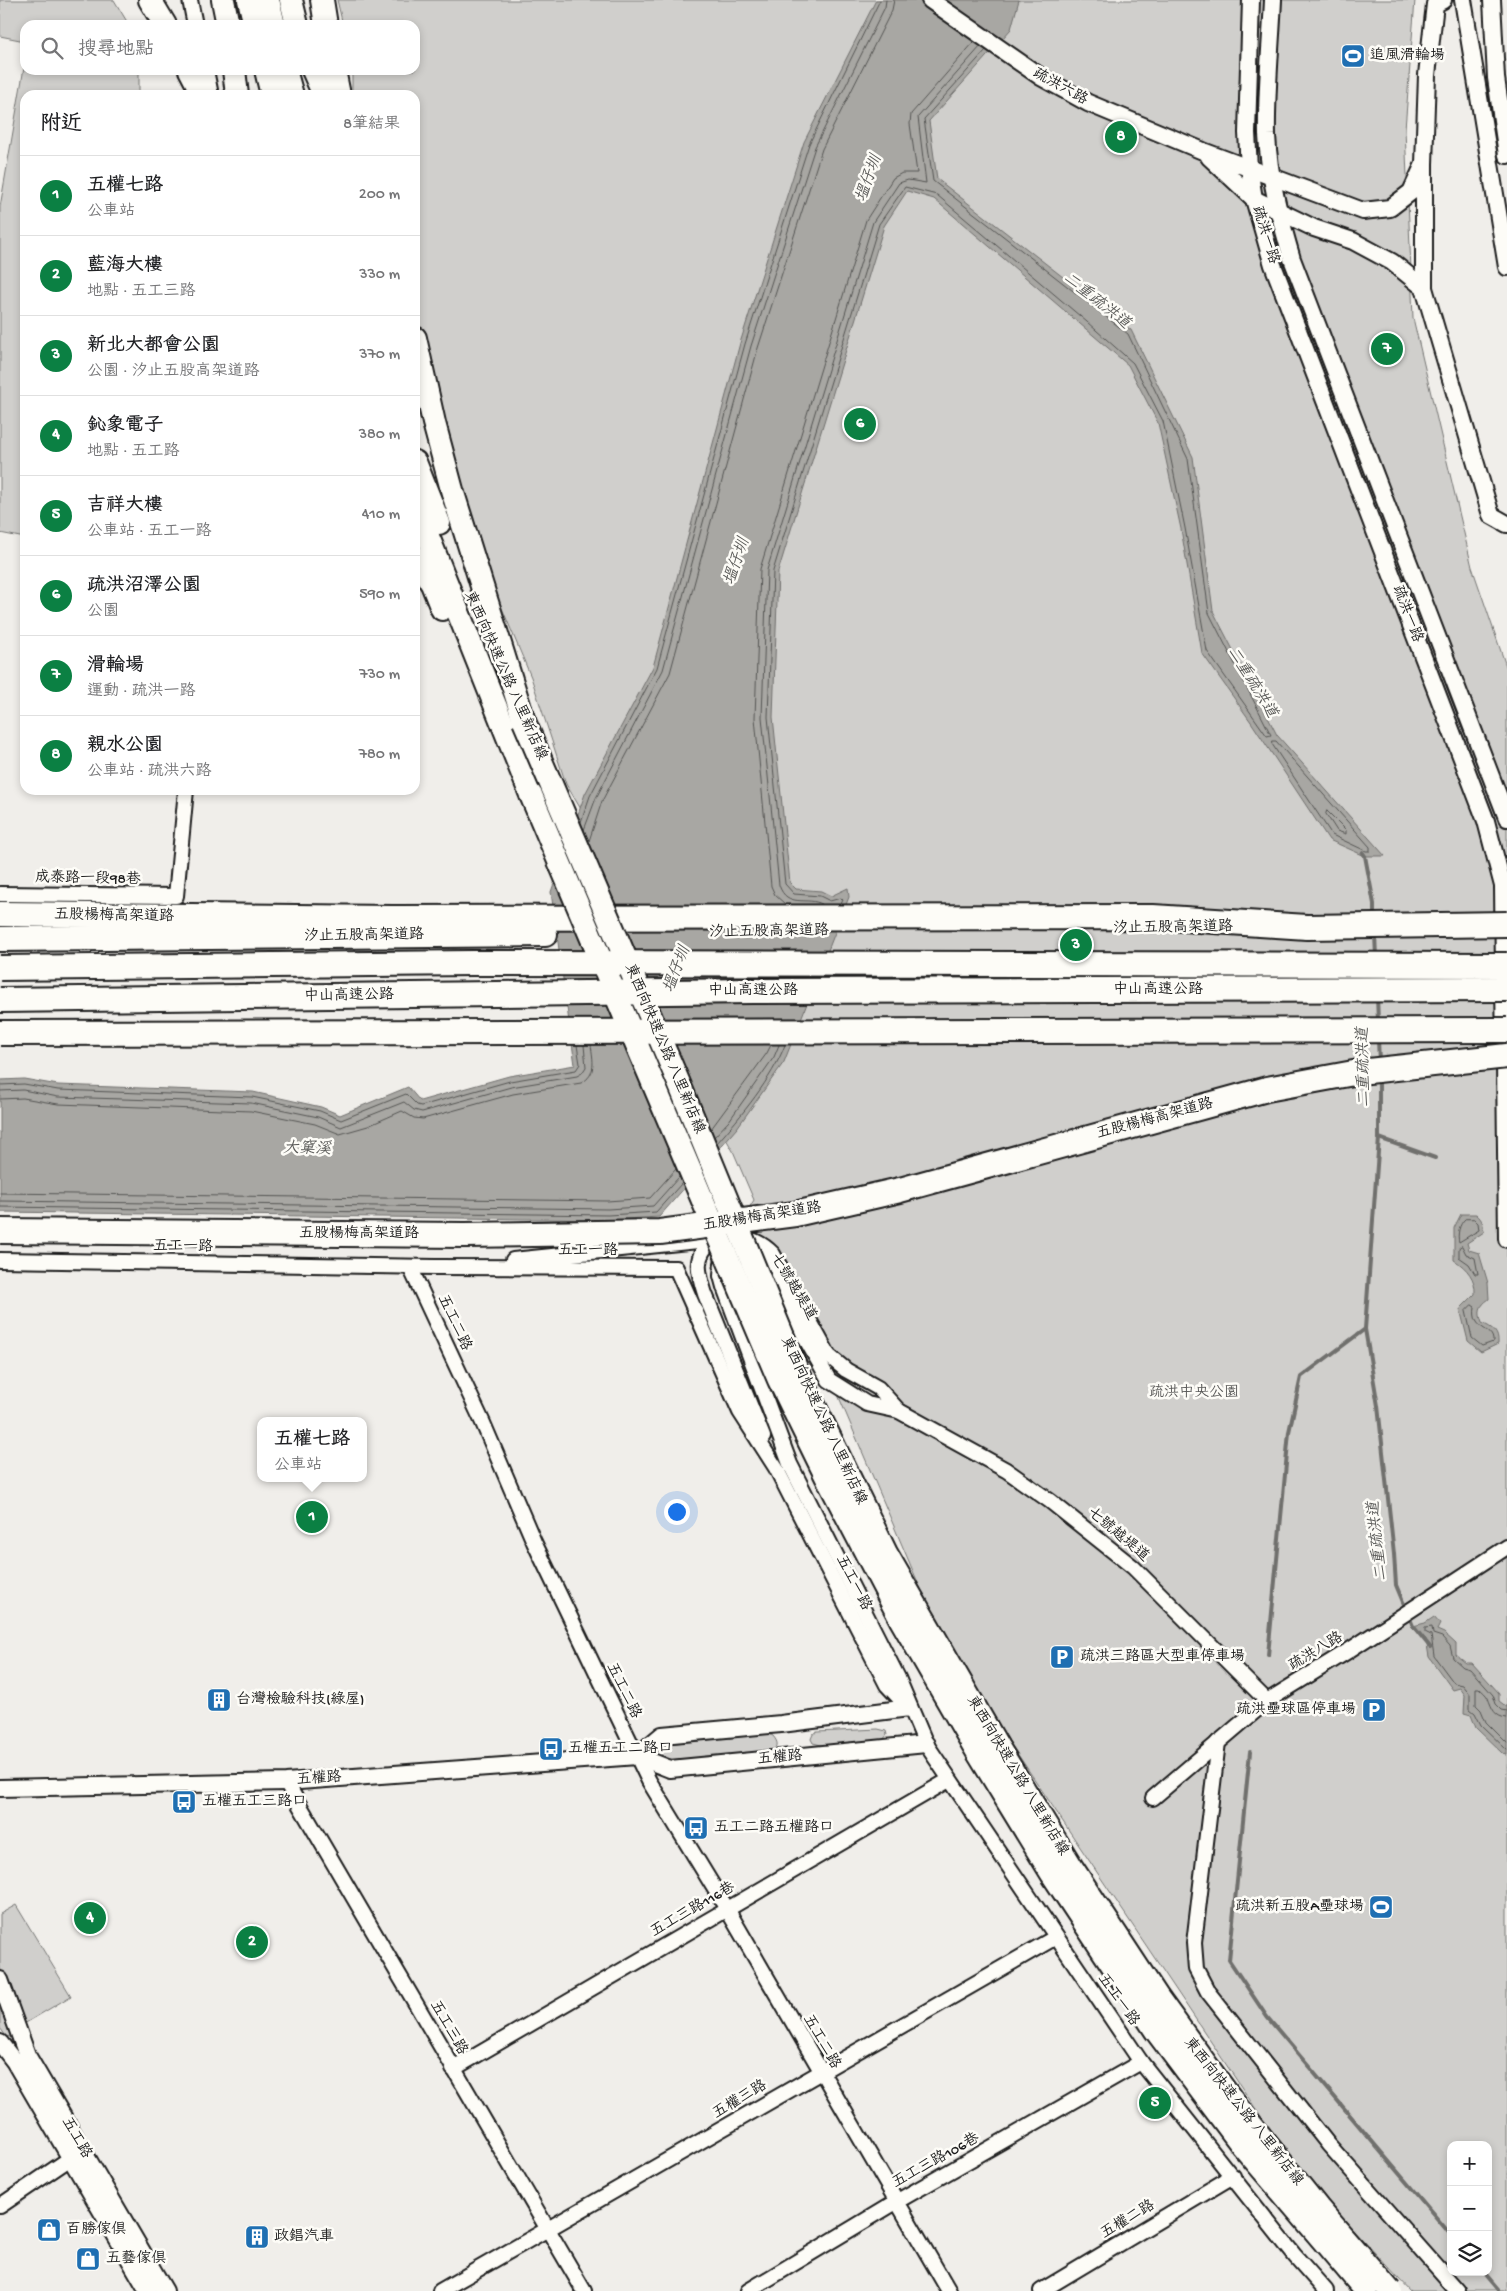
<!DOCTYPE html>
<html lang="zh-TW">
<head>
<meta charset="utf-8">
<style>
	body { margin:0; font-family:"Gochi Hand","LXGW WenKai TC",sans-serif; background:#f2f2f2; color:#202124 }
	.controls { position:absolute; right:15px; bottom:15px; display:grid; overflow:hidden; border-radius:10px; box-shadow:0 2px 8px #0003 }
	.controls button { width:45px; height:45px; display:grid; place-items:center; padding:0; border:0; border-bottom:1px solid #e0e0e0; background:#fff; color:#202124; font:25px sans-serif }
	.you { position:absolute; left:676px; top:1511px; width:18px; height:18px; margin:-12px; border:4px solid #fff; border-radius:50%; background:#1a73e8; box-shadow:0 0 0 8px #1a73e833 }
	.badge { display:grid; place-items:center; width:32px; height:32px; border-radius:50%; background:#0b8043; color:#fff; font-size:16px; font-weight:700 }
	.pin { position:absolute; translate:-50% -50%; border:2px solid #fff; box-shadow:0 1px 5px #0006 }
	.popup { position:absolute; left:257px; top:1417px; width:110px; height:65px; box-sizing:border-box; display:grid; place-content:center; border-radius:10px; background:#fff; filter:drop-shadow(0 1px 4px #0005); font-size:16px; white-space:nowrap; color:#757577 }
	.popup b { font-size:19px; color:#202124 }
	.popup::after { content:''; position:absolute; left:50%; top:100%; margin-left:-10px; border:10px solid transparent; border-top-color:#fff }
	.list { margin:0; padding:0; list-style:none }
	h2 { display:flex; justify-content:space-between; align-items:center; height:65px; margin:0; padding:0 20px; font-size:21px }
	h2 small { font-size:16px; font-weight:400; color:#757577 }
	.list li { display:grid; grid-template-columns:32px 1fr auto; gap:15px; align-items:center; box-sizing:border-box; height:80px; padding:0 20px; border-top:1px solid #e0e0e0 }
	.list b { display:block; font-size:19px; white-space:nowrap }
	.list p { margin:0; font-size:16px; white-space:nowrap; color:#757577 }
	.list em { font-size:16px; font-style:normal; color:#757577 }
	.icon { flex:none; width:28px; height:28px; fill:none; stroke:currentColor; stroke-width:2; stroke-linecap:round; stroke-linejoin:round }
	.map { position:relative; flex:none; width:1507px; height:2291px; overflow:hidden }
	.search { position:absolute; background:#fff; box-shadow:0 2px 8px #0003; left:20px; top:20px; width:400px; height:55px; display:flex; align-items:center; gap:12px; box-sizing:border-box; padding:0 18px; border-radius:15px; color:#757577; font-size:19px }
	.panel { position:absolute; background:#fff; box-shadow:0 2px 8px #0003; left:20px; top:90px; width:400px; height:705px; border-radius:15px }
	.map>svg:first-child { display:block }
</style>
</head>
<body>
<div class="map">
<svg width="1507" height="2291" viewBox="0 0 1507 2291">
	<rect width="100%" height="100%" fill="#f0eeea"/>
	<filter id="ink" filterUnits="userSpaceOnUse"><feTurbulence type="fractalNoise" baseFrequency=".02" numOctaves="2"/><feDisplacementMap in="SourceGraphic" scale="10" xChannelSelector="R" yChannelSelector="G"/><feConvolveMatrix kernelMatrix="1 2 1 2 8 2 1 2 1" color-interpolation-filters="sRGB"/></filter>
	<g filter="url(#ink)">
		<g fill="#d0cfcc" stroke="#767674" fill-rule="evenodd">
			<polygon points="0,0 114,0 129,25 25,25 25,41 0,36"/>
			<path d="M337,0H1415L1405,129L1413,318L1472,567L1507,669V2291H1410L1293,2164L945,1646L827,1369L744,1216L754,1200L733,1151L680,1059L604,848L566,784L531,677L475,544L415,313V95H352V70H415V25H343ZM1451,2145H1488V2272H1451Z"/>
			<polygon points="25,62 25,70 139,70 139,95 25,95 25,538 0,533 0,207"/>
			<polygon points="878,1729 886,1731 887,1735 882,1741 876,1742 821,1745 813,1743 811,1739 813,1734 817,1732"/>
			<path d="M769,1734L773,1736C778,1742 779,1746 773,1751L669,1760L662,1755V1749L666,1744Z"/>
			<polygon points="16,1905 71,1996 24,2024 0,1968 0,1914"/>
			<polygon points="0,1995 14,2038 6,2036 0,2028"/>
		</g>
		<g fill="#a8a7a3" stroke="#706f6d">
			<polygon points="876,0 1019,0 1011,29 929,121 937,179 1131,330 1193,457 1213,611 1277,735 1385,856 1365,856 1329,840 1251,722 1202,653 1181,529 1158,423 1128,365 934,199 907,191 884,226 778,572 773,717 790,883 796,889 821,891 831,896 848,888 849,897 784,1062 737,1128 659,1217 608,1220 0,1212 0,1080 24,1079 58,1085 253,1092 321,1107 340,1115 408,1087 420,1101 509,1076 575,1065 551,892 585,794 653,667 740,343 804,142"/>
			<path d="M1461,1214H1476C1483,1220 1483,1224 1484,1232L1467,1243L1469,1250L1479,1253L1488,1283L1489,1299C1479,1306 1478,1311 1482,1323C1493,1328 1499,1332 1498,1344L1481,1352L1468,1341L1460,1309L1475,1294C1476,1279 1467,1268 1454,1260V1228Z"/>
			<polygon points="1434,1617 1440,1624 1437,1630 1444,1633 1456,1644 1456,1655 1466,1663 1472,1663 1499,1693 1499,1701 1507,1707 1507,1755 1502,1753 1476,1728 1471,1715 1464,1713 1465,1695 1460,1688 1453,1690 1429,1657 1426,1639 1416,1632 1413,1626 1425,1623"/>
		</g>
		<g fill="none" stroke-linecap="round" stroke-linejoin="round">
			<g stroke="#545452" stroke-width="1">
				<polygon points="1272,741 1276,741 1370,847 1370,851 1366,851 1332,835 1272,744"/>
				<polygon points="1327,811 1346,830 1346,834 1337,831 1326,814"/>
				<polyline points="581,822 590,796 657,668 745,344 809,144 880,0"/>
				<polyline points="584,830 596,798 663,670 751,346 815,147 885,7 886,0"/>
				<polyline points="589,841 602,801 670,673 758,348 822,149 892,10 894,0"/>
				<polyline points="785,904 775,895 771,886 755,718 760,569 866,220 893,178 902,173 917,173 910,124 911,114 974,42"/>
				<path d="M822,904C807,896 787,909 779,885L762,717L767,570L873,222L899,183L908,180L926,183L918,117L981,46"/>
				<polyline points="841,904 843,900 841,898 830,901 820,896 794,894 785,884 768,717 773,571 879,224 905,187 937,195 1087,322 1133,363 1163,421 1185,528 1207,651 1267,736 1271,735 1209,613 1188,459 1128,334 933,181 924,119 986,50"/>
				<polyline points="0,1085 24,1084 58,1090 252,1097 320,1111 341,1120 406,1094 417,1105 421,1106 510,1081 576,1070 580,1064 577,1045"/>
				<polyline points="0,1091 23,1090 58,1097 251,1103 318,1117 341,1127 404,1102 414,1110 422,1112 511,1087 577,1076 582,1073 586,1067 584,1045"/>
				<path d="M0,1099L23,1098L58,1104L251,1111L315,1124L340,1134L368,1126L402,1111L414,1118L423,1119L513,1094L581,1083C597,1075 593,1060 591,1045"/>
				<polyline points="711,1129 767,1053 771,1045"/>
				<polyline points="714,1137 729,1121 774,1057 779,1045"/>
				<path d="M717,1143C741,1116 772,1079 785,1045"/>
				<polyline points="0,1193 607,1201 650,1198 676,1169"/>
				<polyline points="0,1201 608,1209 653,1206 679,1177"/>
				<polyline points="0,1207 608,1215 656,1212 682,1183"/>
				<path d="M1474,1219L1478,1223L1479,1230L1459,1242C1457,1235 1459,1224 1465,1219Z"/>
				<polygon points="1462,1246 1466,1254 1475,1258 1478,1274 1475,1274 1469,1264 1459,1257 1459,1248"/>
				<path d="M1472,1305L1475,1307C1471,1332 1494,1326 1493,1342L1482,1346L1472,1338L1466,1311Z"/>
				<polyline points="1507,1711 1502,1710 1496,1704 1493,1695 1470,1669 1463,1667 1453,1658 1450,1646 1442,1637 1433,1634 1432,1627 1425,1628 1425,1632 1431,1635 1434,1656 1454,1683 1463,1685 1470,1694 1470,1709 1475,1713 1481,1725 1507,1750"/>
				<path d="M1507,1718C1494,1717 1492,1708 1488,1698C1486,1694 1482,1691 1479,1688H1476V1705L1481,1710L1486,1722L1507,1743"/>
			</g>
			<g stroke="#706f6d" stroke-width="4">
				<polyline points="1363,853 1365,856 1374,904 1374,919"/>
				<polyline points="1375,934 1376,957"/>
				<polyline points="1377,996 1378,1022"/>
				<polyline points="1378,1039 1379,1062"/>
				<polyline points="1379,1079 1379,1138 1365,1329 1378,1406 1394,1554 1396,1585 1413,1626 1430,1647"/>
				<polyline points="1379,1138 1435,1158"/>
				<polyline points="1268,1655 1289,1432 1301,1377 1365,1329"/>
				<polyline points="1250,1752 1229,1960 1267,2017 1451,2235"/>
				<polyline points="1482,2272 1498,2291"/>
			</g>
			<defs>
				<g id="minor">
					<polyline points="190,0 195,25"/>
					<polyline points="206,70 211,95"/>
					<polyline points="0,894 176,896 186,790"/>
					<path d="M712,1240C693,1257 698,1272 705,1294L763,1437"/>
					<polyline points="728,1258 722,1263 721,1276 724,1287 790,1464 898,1678 926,1744 1141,2062 1295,2256 1326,2291"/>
					<polyline points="0,1260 435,1267 676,1268 740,1412 776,1468 887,1685 903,1702"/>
					<path d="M513,1260L737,1237C753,1239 762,1243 773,1254L829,1356L846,1370L878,1388L899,1411"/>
					<polyline points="761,1260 829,1380 867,1404 899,1411 1006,1470 1050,1501 1133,1567 1267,1701"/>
					<polyline points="410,1267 483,1423 534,1542 649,1781 727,1909 949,2291"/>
					<polyline points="1218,1742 1194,1943 1196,1969 1208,1992 1328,2144 1458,2291"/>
					<polyline points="286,1782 584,2291"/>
					<polyline points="1153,1798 1267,1701 1348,1651 1507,1547"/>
					<polyline points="453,2069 949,1780"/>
					<polyline points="0,2206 78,2153"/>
					<polyline points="440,2291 1056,1937"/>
					<polyline points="748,2291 896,2202 1141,2062"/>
					<polyline points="1041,2291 1233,2176"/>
				</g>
				<g id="tertiary">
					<polyline points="930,0 1041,77 1088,103 1203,151 1363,211 1390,208 1411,192 1424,164"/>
					<polyline points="1251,0 1247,133 1249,168 1254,199 1273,265 1486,821 1503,886 1507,1239"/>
					<path d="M1273,0C1271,43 1266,92 1267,135C1269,178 1280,218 1292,259L1507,818"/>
					<polyline points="1463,0 1507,267"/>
					<polyline points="1492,0 1496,78 1507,155"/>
					<polyline points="1209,157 1254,199 1314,228 1353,241 1392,262 1424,288 1491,515 1507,524"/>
					<polyline points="1424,288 1424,164 1427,75 1435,4 1443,0"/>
					<polyline points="637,1756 662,1735 781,1724 909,1708"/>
					<polyline points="0,1788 286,1782 637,1756 670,1769 926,1744"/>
					<polyline points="0,1980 27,2055 165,2291"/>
					<polyline points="0,2043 14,2061 148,2291"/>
				</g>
				<g id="trunk">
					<polyline points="150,0 165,25"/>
					<polyline points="223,0 228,25"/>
					<polyline points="249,0 255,25"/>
					<polyline points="268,0 274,25"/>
					<polyline points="291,0 297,25"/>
					<polyline points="322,0 326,25"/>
					<polyline points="190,70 203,95"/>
					<polyline points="234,70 237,95"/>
					<polyline points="266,70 272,95"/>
					<polyline points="285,70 292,95"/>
					<polyline points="313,70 324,95"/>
					<polyline points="334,70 339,95"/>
					<polyline points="415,338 434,423 452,490 524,721"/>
					<polyline points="415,462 439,523"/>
					<polyline points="415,504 531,795"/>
					<polyline points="415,557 432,584 442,609"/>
				</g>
				<g id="motorway">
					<polyline points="0,914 393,918 1153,917 1307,927"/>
					<polyline points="0,939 545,934"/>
				</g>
			</defs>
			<use href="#minor" stroke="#1c1c1c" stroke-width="18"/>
			<use href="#tertiary" stroke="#1c1c1c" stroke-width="20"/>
			<use href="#trunk" stroke="#1c1c1c" stroke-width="26"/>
			<use href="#motorway" stroke="#1c1c1c" stroke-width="28"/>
			<use href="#minor" stroke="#fdfcf7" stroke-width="14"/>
			<use href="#tertiary" stroke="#fdfcf7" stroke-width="16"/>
			<use href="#trunk" stroke="#fdfcf7" stroke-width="22"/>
			<use href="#motorway" stroke="#fdfcf7" stroke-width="24"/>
			<defs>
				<g id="trunk-bridge">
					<polyline points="524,721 678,1081 796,1368 886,1553 998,1747 1073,1869 1158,1998 1237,2107 1318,2208 1390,2291"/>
					<polyline points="531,795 779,1380 827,1478 901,1620 978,1753 1052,1874 1156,2031 1241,2144 1366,2291"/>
				</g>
				<g id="motorway-bridge">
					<polyline points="1307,927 1507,924"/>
					<polyline points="0,968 472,963 1507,965"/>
					<polyline points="0,1000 752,991 1507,989"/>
					<polyline points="0,1033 1507,1030"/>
					<polyline points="0,1231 465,1235 660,1232 795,1214 900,1190 1267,1089 1359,1072 1507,1056"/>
				</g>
			</defs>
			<use href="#trunk-bridge" stroke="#1c1c1c" stroke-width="26" stroke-linecap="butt"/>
			<use href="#motorway-bridge" stroke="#1c1c1c" stroke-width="28" stroke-linecap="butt"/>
			<use href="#trunk-bridge" stroke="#fdfcf7" stroke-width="22"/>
			<use href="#motorway-bridge" stroke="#fdfcf7" stroke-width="24"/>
		</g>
	</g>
	<defs>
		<symbol id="stadium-square" viewBox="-11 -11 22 22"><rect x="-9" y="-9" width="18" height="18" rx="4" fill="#1f6fb2" stroke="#fdfcf7"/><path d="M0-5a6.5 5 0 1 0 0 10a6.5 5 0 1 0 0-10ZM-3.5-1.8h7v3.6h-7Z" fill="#fff"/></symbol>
		<symbol id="parking-square" viewBox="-11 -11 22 22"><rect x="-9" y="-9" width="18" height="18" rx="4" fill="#1f6fb2" stroke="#fdfcf7"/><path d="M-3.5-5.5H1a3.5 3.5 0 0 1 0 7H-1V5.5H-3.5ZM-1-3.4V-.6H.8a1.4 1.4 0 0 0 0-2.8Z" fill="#fff"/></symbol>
		<symbol id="building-square" viewBox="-11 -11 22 22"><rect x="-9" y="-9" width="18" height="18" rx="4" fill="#1f6fb2" stroke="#fdfcf7"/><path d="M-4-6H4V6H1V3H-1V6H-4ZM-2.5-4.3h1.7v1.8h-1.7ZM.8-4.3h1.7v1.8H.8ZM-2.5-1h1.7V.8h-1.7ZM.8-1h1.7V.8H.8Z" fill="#fff"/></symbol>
		<symbol id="bus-square" viewBox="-11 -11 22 22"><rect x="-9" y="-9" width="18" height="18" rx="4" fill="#1f6fb2" stroke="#fdfcf7"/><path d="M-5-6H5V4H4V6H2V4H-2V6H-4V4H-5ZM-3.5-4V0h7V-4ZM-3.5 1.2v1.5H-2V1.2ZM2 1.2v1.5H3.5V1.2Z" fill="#fff"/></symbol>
		<symbol id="shop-square" viewBox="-11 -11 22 22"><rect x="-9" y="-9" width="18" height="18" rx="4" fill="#1f6fb2" stroke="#fdfcf7"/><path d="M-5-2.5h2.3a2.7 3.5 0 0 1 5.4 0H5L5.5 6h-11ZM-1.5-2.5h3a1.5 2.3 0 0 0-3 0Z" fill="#fff"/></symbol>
	</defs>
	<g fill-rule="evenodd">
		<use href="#stadium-square" x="1339" y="42" width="28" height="28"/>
		<use href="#parking-square" x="1048" y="1643" width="28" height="28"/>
		<use href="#building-square" x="205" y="1686" width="28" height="28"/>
		<use href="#parking-square" x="1360" y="1696" width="28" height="28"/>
		<use href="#bus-square" x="537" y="1735" width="28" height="28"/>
		<use href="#bus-square" x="170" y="1788" width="28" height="28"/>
		<use href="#bus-square" x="682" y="1814" width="28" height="28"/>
		<use href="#stadium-square" x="1367" y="1893" width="28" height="28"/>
		<use href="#shop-square" x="35" y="2216" width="28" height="28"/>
		<use href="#building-square" x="243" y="2223" width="28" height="28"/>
		<use href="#shop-square" x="74" y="2245" width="28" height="28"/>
	</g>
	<g text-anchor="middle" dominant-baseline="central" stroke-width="5" stroke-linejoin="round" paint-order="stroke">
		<g font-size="15" fill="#1c1c1c" stroke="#fdfcf7" text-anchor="start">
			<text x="1370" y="56">追風滑輪場</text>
			<text x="1080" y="1657">疏洪三路區大型車停車場</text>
			<text x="236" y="1700">台灣檢驗科技(綠屋)</text>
			<text x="1356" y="1710" text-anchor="end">疏洪壘球區停車場</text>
			<text x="568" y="1749">五權五工二路口</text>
			<text x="202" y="1802">五權五工三路口</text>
			<text x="714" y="1828">五工二路五權路口</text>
			<text x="1364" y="1907" text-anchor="end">疏洪新五股A壘球場</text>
			<text x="66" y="2230">百勝傢俱</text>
			<text x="274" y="2237">政錩汽車</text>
			<text x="106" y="2259">五藝傢俱</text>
		</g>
		<g font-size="15" fill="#1c1c1c" stroke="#fdfcf7">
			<text transform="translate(1060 87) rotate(29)">疏洪六路</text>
			<text transform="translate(1265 235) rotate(73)">疏洪一路</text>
			<text transform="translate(1407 614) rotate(69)">疏洪一路</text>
			<text transform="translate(505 676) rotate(66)">東西向快速公路 八里新店線</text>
			<text transform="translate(88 879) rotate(1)">成泰路一段98巷</text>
			<text transform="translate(114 916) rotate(1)">五股楊梅高架道路</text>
			<text transform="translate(1173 928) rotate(-1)">汐止五股高架道路</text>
			<text transform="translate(769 932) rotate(-1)">汐止五股高架道路</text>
			<text transform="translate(364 936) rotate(-1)">汐止五股高架道路</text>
			<text x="1158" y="990">中山高速公路</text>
			<text x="753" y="991">中山高速公路</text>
			<text transform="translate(349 996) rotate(-1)">中山高速公路</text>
			<text transform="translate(664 1049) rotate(67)">東西向快速公路 八里新店線</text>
			<text transform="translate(1155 1119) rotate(-15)">五股楊梅高架道路</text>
			<text transform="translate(762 1217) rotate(-9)">五股楊梅高架道路</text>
			<text x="359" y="1234">五股楊梅高架道路</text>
			<text transform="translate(183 1247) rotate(1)">五工一路</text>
			<text x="588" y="1251">五工一路</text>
			<text transform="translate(793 1287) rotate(59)">七號越堤道</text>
			<text transform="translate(454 1323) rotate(65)">五工二路</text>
			<text transform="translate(823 1421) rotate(65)">東西向快速公路 八里新店線</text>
			<text transform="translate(1118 1535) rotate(40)">七號越堤道</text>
			<text transform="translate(853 1583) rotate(63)">五工一路</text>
			<text transform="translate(1316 1652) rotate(-31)">疏洪八路</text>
			<text transform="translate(623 1691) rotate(64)">五工二路</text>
			<text transform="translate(780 1758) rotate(-5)">五權路</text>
			<text transform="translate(1017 1776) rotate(59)">東西向快速公路 八里新店線</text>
			<text transform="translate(319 1779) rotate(-4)">五權路</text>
			<text transform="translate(693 1910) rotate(-30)">五工三路116巷</text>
			<text transform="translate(1118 2000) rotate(55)">五工一路</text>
			<text transform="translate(448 2028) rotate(60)">五工三路</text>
			<text transform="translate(821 2042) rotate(60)">五工二路</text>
			<text transform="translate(740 2100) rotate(-31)">五權三路</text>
			<text transform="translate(1243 2112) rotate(52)">東西向快速公路 八里新店線</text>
			<text transform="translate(76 2138) rotate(60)">五工路</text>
			<text transform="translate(936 2161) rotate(-29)">五工三路106巷</text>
			<text transform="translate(1128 2220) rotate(-31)">五權二路</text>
		</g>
		<g font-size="15" fill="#5b5b5a" stroke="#fdfcf7">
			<text x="1194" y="1393">疏洪中央公園</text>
		</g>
		<g font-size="16" font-style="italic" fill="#5b5b59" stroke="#fdfcf7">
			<text transform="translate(870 179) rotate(-70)">塭仔圳</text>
			<text transform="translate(1096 302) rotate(38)">二重疏洪道</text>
			<text transform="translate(738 562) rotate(-71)">塭仔圳</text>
			<text transform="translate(1251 683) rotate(58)">二重疏洪道</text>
			<text transform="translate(678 970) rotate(-69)">塭仔圳</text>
			<text transform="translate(1365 1067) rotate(-91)">二重疏洪道</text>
			<text transform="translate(307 1150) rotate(1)">大窠溪</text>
			<text transform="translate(1379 1541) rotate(-96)">二重疏洪道</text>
		</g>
	</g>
</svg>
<div class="controls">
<button>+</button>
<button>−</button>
<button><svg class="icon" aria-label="layers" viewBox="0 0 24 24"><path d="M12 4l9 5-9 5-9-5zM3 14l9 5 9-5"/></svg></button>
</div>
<div class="you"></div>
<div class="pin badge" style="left:312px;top:1517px">1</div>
<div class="popup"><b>五權七路</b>公車站</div>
<div class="pin badge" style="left:252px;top:1942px">2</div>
<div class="pin badge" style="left:1076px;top:945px">3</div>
<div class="pin badge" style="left:90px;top:1918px">4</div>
<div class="pin badge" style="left:1155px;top:2103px">5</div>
<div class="pin badge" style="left:860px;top:424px">6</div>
<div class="pin badge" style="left:1387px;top:349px">7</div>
<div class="pin badge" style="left:1121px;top:137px">8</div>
<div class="search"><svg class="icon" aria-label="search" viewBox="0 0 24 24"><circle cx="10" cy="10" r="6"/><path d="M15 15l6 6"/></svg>搜尋地點</div>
<section class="panel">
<h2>附近<small>8筆結果</small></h2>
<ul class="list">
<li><span class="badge">1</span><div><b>五權七路</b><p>公車站</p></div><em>200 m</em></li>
<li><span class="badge">2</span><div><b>藍海大樓</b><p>地點 · 五工三路</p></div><em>330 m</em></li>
<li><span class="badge">3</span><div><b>新北大都會公園</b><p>公園 · 汐止五股高架道路</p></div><em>370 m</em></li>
<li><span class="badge">4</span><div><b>鈊象電子</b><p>地點 · 五工路</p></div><em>380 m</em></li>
<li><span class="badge">5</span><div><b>吉祥大樓</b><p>公車站 · 五工一路</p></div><em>410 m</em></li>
<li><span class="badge">6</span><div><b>疏洪沼澤公園</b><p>公園</p></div><em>590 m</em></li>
<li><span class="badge">7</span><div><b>滑輪場</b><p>運動 · 疏洪一路</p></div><em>730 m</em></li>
<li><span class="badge">8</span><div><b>親水公園</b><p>公車站 · 疏洪六路</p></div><em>780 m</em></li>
</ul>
</section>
</div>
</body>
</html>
